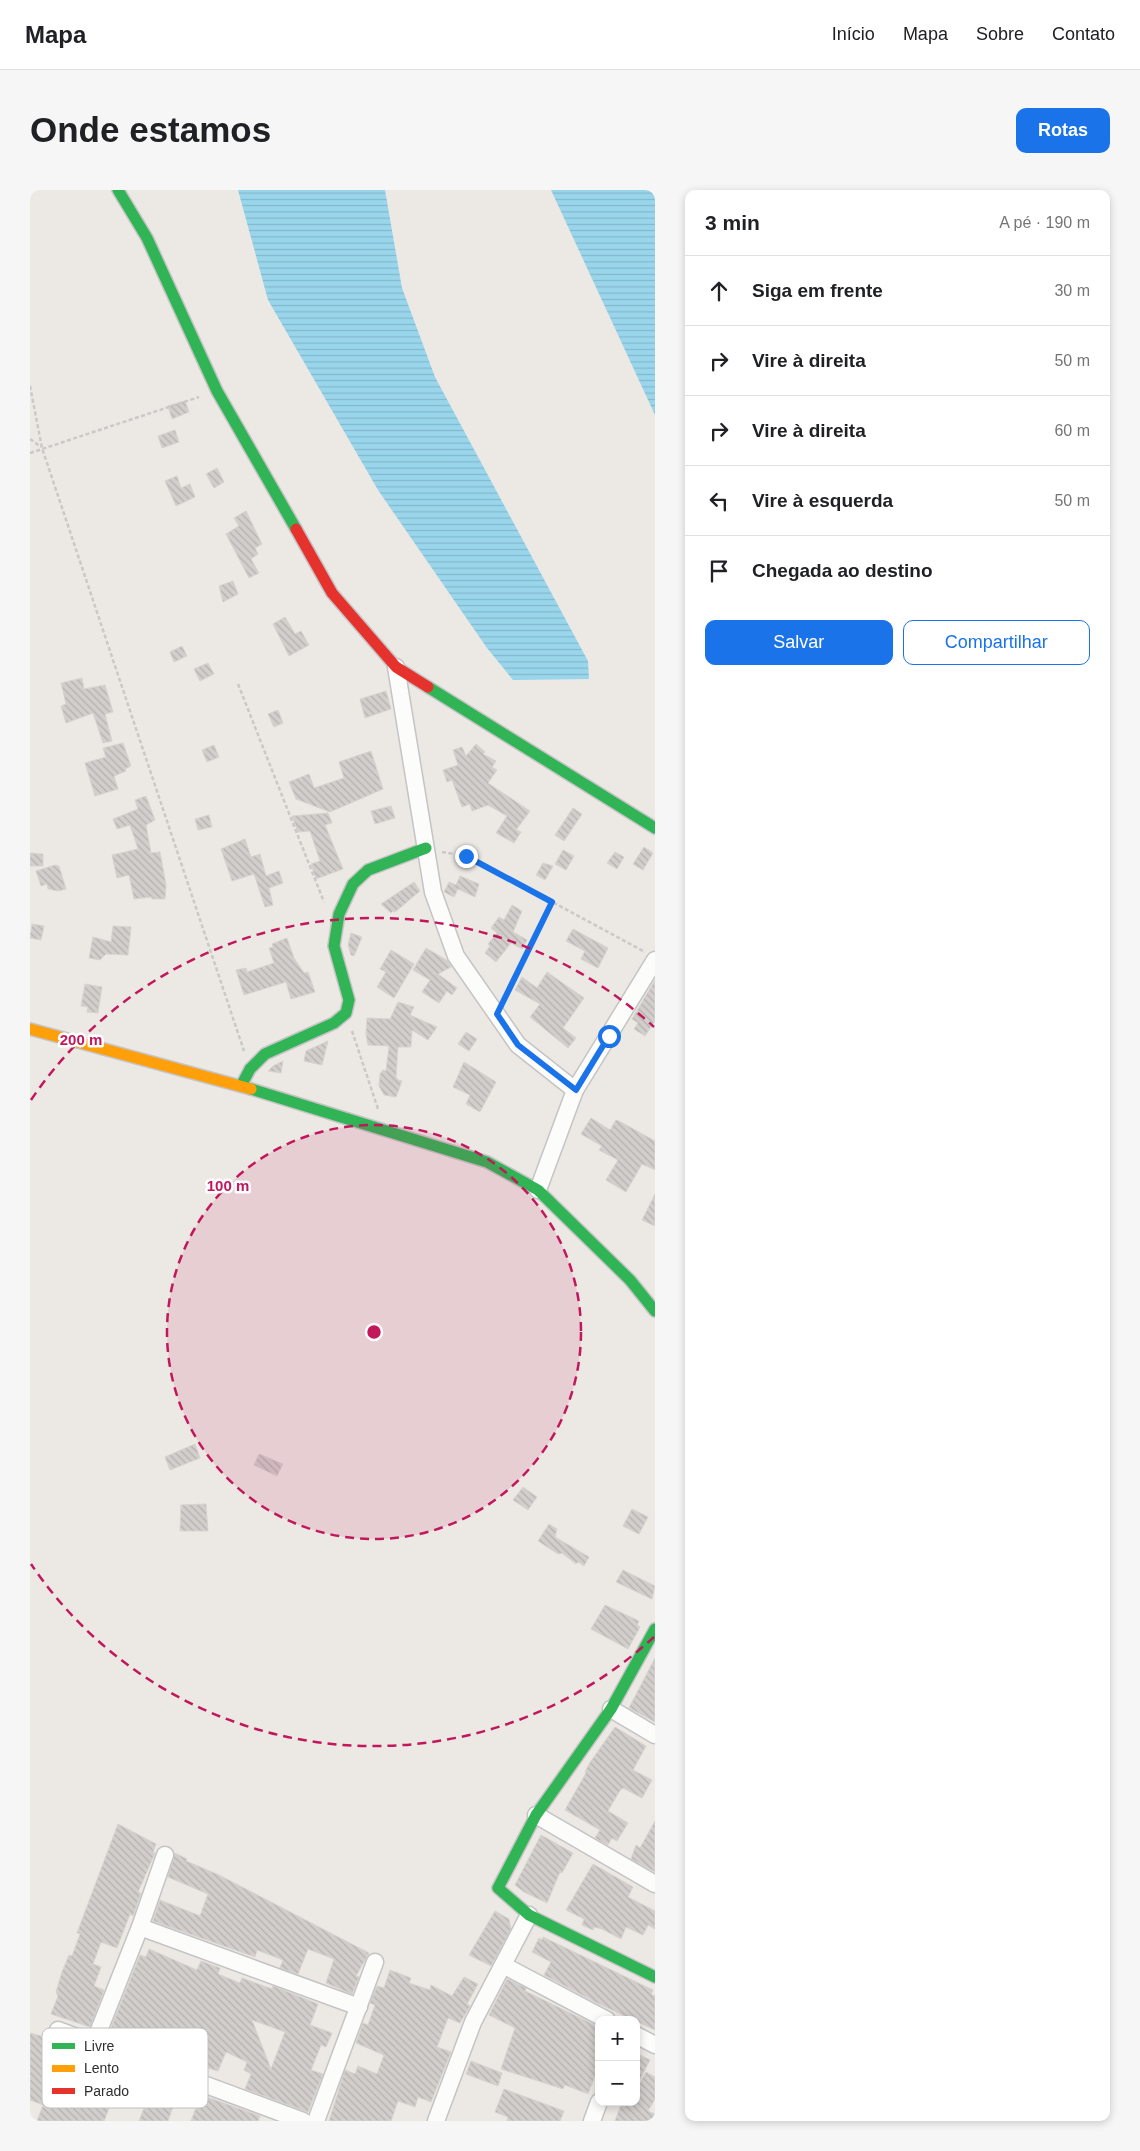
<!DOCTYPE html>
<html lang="pt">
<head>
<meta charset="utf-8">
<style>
	body { margin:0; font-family:Arial,sans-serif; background:#f6f6f6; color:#202124 }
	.controls { position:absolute; right:15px; bottom:15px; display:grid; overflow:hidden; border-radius:10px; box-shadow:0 2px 8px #0003 }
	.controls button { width:45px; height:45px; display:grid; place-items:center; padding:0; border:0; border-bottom:1px solid #e0e0e0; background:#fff; color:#202124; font:25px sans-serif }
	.stop { position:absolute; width:15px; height:15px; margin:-11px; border:4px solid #1a73e8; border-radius:50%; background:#fff }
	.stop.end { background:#1a73e8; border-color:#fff; box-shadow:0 1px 5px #0008 }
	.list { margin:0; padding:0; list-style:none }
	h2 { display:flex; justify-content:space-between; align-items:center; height:65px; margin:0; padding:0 20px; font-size:21px }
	h2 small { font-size:16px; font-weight:400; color:#757577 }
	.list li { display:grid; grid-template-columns:32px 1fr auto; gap:15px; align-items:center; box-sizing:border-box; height:70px; padding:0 20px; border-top:1px solid #e0e0e0 }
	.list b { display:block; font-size:19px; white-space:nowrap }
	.list em { font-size:16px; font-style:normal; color:#757577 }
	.actions { display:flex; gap:10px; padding:15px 20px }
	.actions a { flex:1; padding:11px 0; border:1px solid #1a73e8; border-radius:10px; text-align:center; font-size:18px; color:#1a73e8 }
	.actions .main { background:#1a73e8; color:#fff }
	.icon { flex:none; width:28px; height:28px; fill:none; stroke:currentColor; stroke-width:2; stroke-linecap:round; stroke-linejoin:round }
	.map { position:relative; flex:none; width:625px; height:1931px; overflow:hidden; border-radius:10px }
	header { display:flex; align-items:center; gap:30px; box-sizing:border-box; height:70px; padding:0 25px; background:#fff; border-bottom:1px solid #e0e0e0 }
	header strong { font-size:24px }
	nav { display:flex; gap:28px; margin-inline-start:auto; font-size:18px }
	.intro { display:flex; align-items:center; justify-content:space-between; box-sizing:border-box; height:120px; padding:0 30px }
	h1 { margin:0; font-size:35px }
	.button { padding:12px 22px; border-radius:10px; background:#1a73e8; color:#fff; font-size:18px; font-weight:700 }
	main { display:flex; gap:30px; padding:0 30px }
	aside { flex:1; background:#fff; border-radius:10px; box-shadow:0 2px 8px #0003 }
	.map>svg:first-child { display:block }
</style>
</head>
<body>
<header>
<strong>Mapa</strong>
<nav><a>Início</a><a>Mapa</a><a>Sobre</a><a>Contato</a></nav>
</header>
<div class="intro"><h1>Onde estamos</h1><a class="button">Rotas</a></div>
<main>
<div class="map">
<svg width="625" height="1931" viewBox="0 0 625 1931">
	<defs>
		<pattern id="water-rules" width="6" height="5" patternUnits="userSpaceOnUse" patternTransform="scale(1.25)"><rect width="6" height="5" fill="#99d6ec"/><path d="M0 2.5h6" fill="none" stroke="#84b8cb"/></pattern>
		<pattern id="building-back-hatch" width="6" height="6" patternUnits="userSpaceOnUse" patternTransform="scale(1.25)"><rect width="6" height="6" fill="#d1cecb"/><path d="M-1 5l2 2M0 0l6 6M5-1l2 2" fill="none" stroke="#b4b1af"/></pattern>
	</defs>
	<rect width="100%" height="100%" fill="#ece8e4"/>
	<g fill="url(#water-rules)">
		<polygon points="208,0 355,0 372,98 405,187 558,471 559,489 483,490 457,458 348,300 238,110"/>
		<polygon points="521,0 625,0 625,225"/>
	</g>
	<g fill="url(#building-back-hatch)" stroke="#d7d4d0" fill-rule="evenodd">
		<polygon points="155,211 159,222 142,229 138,216"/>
		<polygon points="145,240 149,252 132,258 128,246"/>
		<polygon points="187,278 194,292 184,298 176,284"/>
		<polygon points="147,286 151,298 160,294 165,307 146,316 135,291"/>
		<polygon points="216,321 232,354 225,358 228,364 221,369 229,383 219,388 196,344 209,336 204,328"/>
		<polygon points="203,391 208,404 193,412 189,396"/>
		<polygon points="255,427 265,444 271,441 279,455 259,466 243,434"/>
		<polygon points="152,456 157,466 144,472 140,462"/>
		<polygon points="178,473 184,484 170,491 164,479"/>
		<polygon points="52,488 54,499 75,495 83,522 75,524 82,551 73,553 63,523 36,533 31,516 36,514 31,493"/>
		<polygon points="356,501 361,519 335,528 330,509"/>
		<polygon points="248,520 253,533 244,537 238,524"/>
		<polygon points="93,553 101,576 95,579 96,581 84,586 88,599 65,606 55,573 76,567 73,558"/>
		<polygon points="446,554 455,562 453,564 466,571 462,577 467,580 458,593 500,621 486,640 491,642 484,653 466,643 477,626 458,615 442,621 440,614 432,617 422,590 417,592 413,580 428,575 423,560 432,557 436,566"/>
		<polygon points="184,555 189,567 177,572 172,560"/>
		<polygon points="341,561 353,599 300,622 266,609 259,592 279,584 284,598 314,588 309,572"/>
		<polygon points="116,606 125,630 116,635 121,663 130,662 136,695 135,709 122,709 122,707 104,709 99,685 87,688 82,665 108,659 100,635 87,639 83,629 108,619 105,610"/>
		<polygon points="361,616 365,628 345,634 341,621"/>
		<polygon points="543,618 552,624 534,651 525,645"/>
		<polygon points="298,623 302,633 295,635 313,679 286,689 281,674 290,671 280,641 268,642 262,626"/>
		<polygon points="179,625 182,637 168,640 165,629"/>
		<polygon points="215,649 221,667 230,664 236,686 249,681 253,693 239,698 243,715 235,717 224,684 202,691 191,659"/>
		<polygon points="614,657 623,663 613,680 603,674"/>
		<polygon points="533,660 544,666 536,680 525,674"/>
		<polygon points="585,662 594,667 587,679 577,673"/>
		<polygon points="0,663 13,664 13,676 0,676"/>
		<polygon points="513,673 523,676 515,690 506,685"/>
		<polygon points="25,675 29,676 36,699 28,701 18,699 17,694 11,696 6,681"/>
		<polygon points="430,686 449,694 445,707 428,699 424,707 414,702 419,692 426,695"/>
		<polygon points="384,692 390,701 365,722 363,721 361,723 351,714"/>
		<polygon points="482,715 492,721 483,742 497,750 492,759 481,753 466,772 455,763 460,756 458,754 467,743 461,738 469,727 474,730"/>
		<polygon points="2,734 14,736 11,750 0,748"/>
		<polygon points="83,736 101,737 98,765 76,764 70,770 59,768 63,747 81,752"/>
		<polygon points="543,739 578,758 568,778 551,769 555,761 536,751"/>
		<polygon points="321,743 332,747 324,766 321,765 318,755"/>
		<polygon points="257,748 264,768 274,783 278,782 285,802 261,809 256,792 214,805 206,780 216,778 217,782 244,773 239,758 243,757 242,754"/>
		<polygon points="396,758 418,771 421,777 408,784 427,798 422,805 417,801 409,813 392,802 400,790 383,780"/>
		<polygon points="361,760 384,774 364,808 347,797 356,782 350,779"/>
		<polygon points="517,782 554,808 533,838 546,848 538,858 500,827 510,814 485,800 492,787 507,798"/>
		<polygon points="625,790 625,831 615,846 604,839 608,833 602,829"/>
		<polygon points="55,794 72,797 68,823 57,822 58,817 51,816"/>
		<polygon points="368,812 384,817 380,825 407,837 398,850 382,840 381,857 368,857 366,887 368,890 372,891 366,907 354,905 349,896 350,884 353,880 356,881 359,856 338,855 336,844 337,828 360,829"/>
		<polygon points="436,842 447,849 439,861 428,854"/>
		<polygon points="298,851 292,875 274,871 276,861"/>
		<polygon points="253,871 251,883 238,881 243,876"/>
		<polygon points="434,872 466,892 450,922 436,914 440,905 423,897"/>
		<polygon points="561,928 580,940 586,930 589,931 625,951 625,980 612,974 596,1002 576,990 588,970 569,960 572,956 551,944"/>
		<polygon points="625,1004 625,1036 612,1030"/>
		<polygon points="165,1254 170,1268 140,1280 135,1267"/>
		<polygon points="229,1264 253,1274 247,1286 224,1275"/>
		<polygon points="493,1297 507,1307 498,1320 483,1310"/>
		<polygon points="176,1314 178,1341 150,1341 151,1315"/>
		<polygon points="602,1319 618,1327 609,1344 593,1336"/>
		<polygon points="519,1334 527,1339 525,1347 559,1367 554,1376 548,1372 546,1374 532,1363 528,1364 508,1351"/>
		<polygon points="593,1380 625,1396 622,1409 586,1392"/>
		<polygon points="575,1415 609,1431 607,1435 610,1437 598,1459 561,1439"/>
		<polygon points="625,1468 625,1532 599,1518"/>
		<polygon points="585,1537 616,1556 603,1580 622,1590 612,1608 593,1598 589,1602 578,1621 598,1633 587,1651 582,1648 578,1655 565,1648 570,1640 535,1620 556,1583 555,1582 559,1574"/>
		<polygon points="625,1631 625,1682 601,1669 606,1655 610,1658"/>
		<polygon points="88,1634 126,1654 123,1662 125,1663 108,1702 111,1703 103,1726 100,1724 87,1758 71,1752 63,1774 71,1777 64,1796 74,1800 60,1837 21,1824 28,1806 26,1802 32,1782 39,1765 42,1766 50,1744 47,1743"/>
		<polygon points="511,1645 543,1663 532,1683 530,1682 517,1713 494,1702 485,1695"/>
		<polygon points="145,1663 157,1669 156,1671 189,1685 339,1763 326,1786 329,1787 322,1804 296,1793 304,1769 278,1759 268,1784 250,1778 253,1770 227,1760 225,1767 123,1731 130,1710 170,1726 178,1704 138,1687"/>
		<polygon points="563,1674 603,1697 598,1707 625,1721 625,1739 618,1735 613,1745 596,1737 591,1749 572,1739 564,1737 563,1740 552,1735 554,1729 536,1720"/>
		<polygon points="465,1721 479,1729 481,1739 461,1776 439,1765"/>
		<polygon points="513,1747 623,1800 621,1804 625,1806 625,1840 569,1814 514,1785 521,1772 502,1762 509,1748 512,1750"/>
		<path d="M119,1759L167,1780L171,1771L190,1778L188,1784L210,1793L212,1788L242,1799L243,1796L288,1814L280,1835L302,1843L296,1857L291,1855L281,1880L293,1884L278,1922L215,1899L221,1884L214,1880L217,1872L196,1862L188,1881L175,1877L173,1883L161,1879L162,1875L135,1865L139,1855L100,1840L95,1854L77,1848L110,1765L116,1767ZM222,1830L255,1842L241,1879Z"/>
		<polygon points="360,1780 381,1788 379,1793 400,1800 401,1795 422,1806 434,1787 448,1794 437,1814 440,1816 430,1833 418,1828 407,1857 421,1862 401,1912 388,1907 385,1917 368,1911 361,1931 299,1931 315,1880 325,1884 328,1876 347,1884 354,1865 326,1853 333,1833 338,1835 345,1815 340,1813 347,1796 354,1798"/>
		<polygon points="477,1789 496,1798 495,1801 569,1837 569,1876 558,1904 535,1895 533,1899 471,1879 485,1838 459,1825"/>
		<polygon points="0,1843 18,1848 17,1853 42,1862 36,1878 62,1888 70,1866 96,1877 74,1931 7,1931 13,1915 0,1910"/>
		<polygon points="606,1863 620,1870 606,1897"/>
		<polygon points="441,1871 472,1883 468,1896 436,1884"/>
		<polygon points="616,1882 625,1887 625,1909 618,1921 625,1924 625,1931 585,1931 592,1912 606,1912 606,1900"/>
		<polygon points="474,1899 534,1921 530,1931 477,1931 478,1927 465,1922"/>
		<polygon points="131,1905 145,1911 138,1931 109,1931 118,1908 128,1912"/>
		<polygon points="171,1905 230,1926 228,1931 161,1931"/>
	</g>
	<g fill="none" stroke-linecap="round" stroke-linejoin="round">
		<defs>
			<g id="street">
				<polyline points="366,477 403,702 426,766 488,855 545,900"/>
				<polyline points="508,1000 545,900 625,770"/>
				<polyline points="581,1519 625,1545"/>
				<polyline points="506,1625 625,1694"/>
				<polyline points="110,1737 329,1817"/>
				<polyline points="473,1775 577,1830"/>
				<polyline points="28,1840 273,1931"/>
				<polyline points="606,1845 625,1855"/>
				<polyline points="64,1853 110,1737 135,1665"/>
				<polyline points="286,1931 345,1772"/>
				<polyline points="406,1931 443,1832 499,1725"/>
				<polyline points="562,1931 569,1912"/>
			</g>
			<g id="fast">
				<polyline points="88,0 117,48 187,201 266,339"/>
				<polyline points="398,497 625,638"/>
				<polyline points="211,896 220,879 235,864 304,833 316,823 319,810 304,756 309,724 323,694 338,680 396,658"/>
				<polyline points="221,899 457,972 508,1000 600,1090 625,1121"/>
				<polyline points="625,1439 581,1519 506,1625 468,1698 499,1725 625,1787"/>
			</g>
			<polyline id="slow" points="0,839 221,899"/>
			<polyline id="jam" points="266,339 302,403 366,477 398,497"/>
		</defs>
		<use href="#street" stroke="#c5c4c5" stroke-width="19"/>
		<use href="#fast" stroke="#c5c4c5" stroke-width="14"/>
		<use href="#slow" stroke="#c5c4c5" stroke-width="14"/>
		<use href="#jam" stroke="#c5c4c5" stroke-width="14"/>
		<g stroke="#c9c9c8" stroke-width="2.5" stroke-dasharray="4 2.5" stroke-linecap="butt">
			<polyline points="0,196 12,258 214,861"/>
			<polyline points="0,249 11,257"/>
			<polyline points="0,263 169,207"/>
			<polyline points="208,494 294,712"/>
			<polyline points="412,662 437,666 615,762"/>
			<polyline points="474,809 521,712"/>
			<polyline points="322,841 348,919"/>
		</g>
		<use href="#street" stroke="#fcfcfb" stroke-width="16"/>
		<use href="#fast" stroke="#30b455" stroke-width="11"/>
		<use href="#slow" stroke="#ff9f0a" stroke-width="11"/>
		<use href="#jam" stroke="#e5322d" stroke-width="11"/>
	</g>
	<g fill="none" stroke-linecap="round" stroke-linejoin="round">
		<polyline stroke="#1a73e8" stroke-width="6" points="436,666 522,712 467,824 488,855 546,900 579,846"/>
	</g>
	<circle cx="344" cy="1142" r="207" fill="#c2185b" fill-opacity=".12"/>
	<g fill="none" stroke="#c2185b" stroke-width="2.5" stroke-dasharray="9 6">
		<circle cx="344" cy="1142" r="207"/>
		<path d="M624 1447A414 414 0 0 1 1 1374M1 910A414 414 0 0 1 624 837"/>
	</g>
	<rect x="12" y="1838" width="166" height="80" rx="8" fill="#fff" stroke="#c0c0c0" stroke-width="1"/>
	<rect x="22" y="1853" width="23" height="6" fill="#30b455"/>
	<rect x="22" y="1875" width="23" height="7" fill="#ff9f0a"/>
	<rect x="22" y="1898" width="23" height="6" fill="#e5322d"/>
	<g font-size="14" fill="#2e2e2e">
		<text x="54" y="1861">Livre</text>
		<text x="54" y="1883">Lento</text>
		<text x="54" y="1906">Parado</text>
	</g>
	<circle cx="344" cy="1142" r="8" fill="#c2185b" stroke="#fff" stroke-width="2.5"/>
	<g font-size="15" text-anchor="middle" font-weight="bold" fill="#c2185b" stroke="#fff" stroke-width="5" stroke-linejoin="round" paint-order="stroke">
		<text x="51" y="855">200 m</text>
		<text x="198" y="1001">100 m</text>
	</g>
</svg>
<div class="controls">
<button>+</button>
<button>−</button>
</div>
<div class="stop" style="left:579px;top:846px"></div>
<div class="stop end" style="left:436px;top:666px"></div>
</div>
<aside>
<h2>3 min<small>A pé · 190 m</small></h2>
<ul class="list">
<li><svg class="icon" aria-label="ahead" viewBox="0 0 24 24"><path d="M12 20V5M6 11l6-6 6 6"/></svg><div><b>Siga em frente</b></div><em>30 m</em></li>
<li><svg class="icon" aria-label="right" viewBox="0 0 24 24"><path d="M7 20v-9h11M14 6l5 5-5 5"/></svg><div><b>Vire à direita</b></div><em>50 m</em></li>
<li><svg class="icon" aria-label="right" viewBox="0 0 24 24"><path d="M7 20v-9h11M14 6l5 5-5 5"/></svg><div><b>Vire à direita</b></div><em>60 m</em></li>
<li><svg class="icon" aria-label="left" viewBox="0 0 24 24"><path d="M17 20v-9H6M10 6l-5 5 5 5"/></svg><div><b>Vire à esquerda</b></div><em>50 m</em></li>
<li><svg class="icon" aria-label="arrive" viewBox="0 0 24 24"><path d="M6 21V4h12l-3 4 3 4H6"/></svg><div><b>Chegada ao destino</b></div></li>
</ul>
<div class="actions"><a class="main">Salvar</a><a>Compartilhar</a></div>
</aside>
</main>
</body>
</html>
